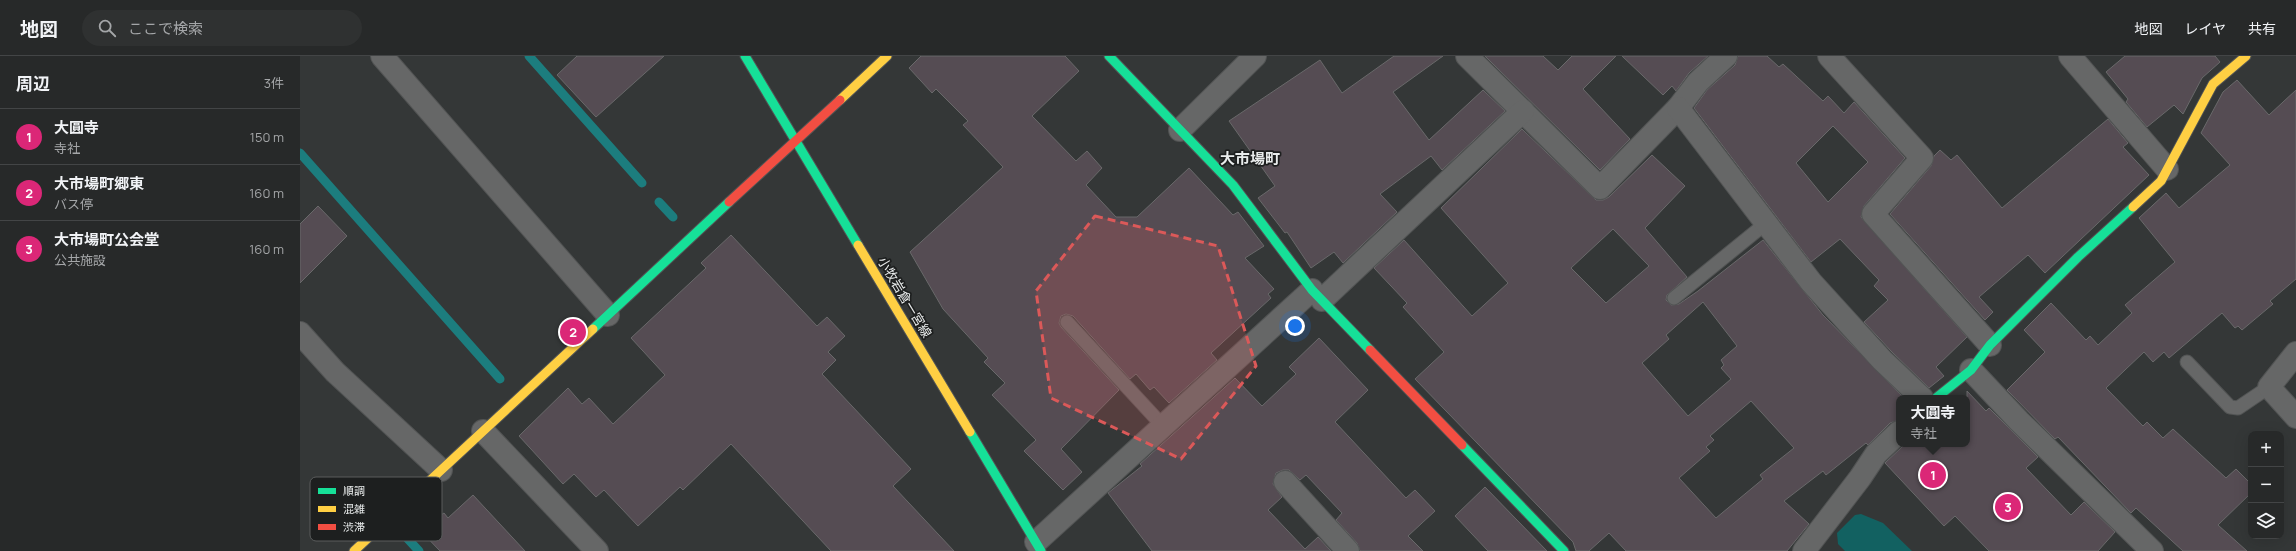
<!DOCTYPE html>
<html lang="ja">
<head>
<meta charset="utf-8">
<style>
	body { margin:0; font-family:Manrope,"Noto Sans JP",sans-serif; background:#2f3131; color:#f1f3f6 }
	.controls { position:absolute; right:12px; bottom:12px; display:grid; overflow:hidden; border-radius:8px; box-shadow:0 4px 16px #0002 }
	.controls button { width:36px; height:36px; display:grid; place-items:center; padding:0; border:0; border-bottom:1px solid #434546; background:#272929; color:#f1f3f6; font:20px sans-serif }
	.you { position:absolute; left:995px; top:270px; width:14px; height:14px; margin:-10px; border:3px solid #fff; border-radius:50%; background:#1a73e8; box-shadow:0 0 0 6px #1a73e833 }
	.badge { display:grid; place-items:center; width:26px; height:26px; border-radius:50%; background:#db2777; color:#fff; font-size:13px; font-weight:700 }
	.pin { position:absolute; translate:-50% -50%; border:2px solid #fff; box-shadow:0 1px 4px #0006 }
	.popup { position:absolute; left:1596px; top:339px; width:74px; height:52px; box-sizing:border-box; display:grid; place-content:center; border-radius:8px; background:#272929; filter:drop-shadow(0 1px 3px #0005); font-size:13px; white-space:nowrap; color:#a4a6a8 }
	.popup b { font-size:15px; color:#f1f3f6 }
	.popup::after { content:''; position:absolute; left:50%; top:100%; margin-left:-8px; border:8px solid transparent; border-top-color:#272929 }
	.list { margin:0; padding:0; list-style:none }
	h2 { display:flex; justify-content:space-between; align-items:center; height:52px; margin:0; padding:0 16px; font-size:17px }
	h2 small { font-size:13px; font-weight:400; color:#a4a6a8 }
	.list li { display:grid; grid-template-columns:26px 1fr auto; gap:12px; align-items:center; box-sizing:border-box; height:56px; padding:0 16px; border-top:1px solid #434546 }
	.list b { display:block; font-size:15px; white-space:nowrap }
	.list p { margin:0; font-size:13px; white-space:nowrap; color:#a4a6a8 }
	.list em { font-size:13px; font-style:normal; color:#a4a6a8 }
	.icon { flex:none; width:22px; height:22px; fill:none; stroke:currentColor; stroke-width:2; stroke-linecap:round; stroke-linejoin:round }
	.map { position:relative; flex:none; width:1996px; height:495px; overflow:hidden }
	header { display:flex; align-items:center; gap:24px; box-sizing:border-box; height:56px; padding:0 20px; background:#272929; border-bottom:1px solid #434546 }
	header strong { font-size:19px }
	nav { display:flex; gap:22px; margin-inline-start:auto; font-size:14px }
	.search { width:280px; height:36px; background:#2f3131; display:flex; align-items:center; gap:10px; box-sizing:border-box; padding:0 14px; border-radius:22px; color:#a4a6a8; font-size:15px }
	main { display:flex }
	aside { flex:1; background:#272929 }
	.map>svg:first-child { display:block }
</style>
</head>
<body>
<header>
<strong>地図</strong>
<div class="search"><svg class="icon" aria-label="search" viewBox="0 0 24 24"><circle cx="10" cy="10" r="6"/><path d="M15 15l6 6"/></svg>ここで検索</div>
<nav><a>地図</a><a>レイヤ</a><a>共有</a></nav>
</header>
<main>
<aside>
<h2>周辺<small>3件</small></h2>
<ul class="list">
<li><span class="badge">1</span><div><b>大圓寺</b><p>寺社</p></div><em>150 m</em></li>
<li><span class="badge">2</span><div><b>大市場町郷東</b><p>バス停</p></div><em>160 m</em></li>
<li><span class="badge">3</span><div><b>大市場町公会堂</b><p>公共施設</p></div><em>160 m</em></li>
</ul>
</aside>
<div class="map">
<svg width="1996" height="495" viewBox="0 0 1996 495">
	<rect width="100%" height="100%" fill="#343737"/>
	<polygon fill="#126161" points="1561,458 1583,467 1612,495 1545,495 1538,488 1537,477 1555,459"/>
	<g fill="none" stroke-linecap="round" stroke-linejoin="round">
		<g stroke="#1c7d7e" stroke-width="9">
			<polyline points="229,0 342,127"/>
			<polyline points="0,97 200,323"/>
			<polyline points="359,146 373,161"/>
			<polyline points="107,482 119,495"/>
		</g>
	</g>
	<g fill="#554c53" stroke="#69696a" fill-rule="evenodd">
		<polygon points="277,0 364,0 296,61 257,19"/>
		<polygon points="621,0 765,0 779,15 732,60 776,105 787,95 802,112 786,129 816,161 837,161 889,112 933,159 938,156 964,190 945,202 974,233 968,238 971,242 911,297 917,304 869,347 854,331 850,334 836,318 830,323 773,260 766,258 761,260 759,267 761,271 819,334 761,393 782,416 763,434 724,395 736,384 692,339 705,327 684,306 688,302 643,253 610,196 703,111 663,69 668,65 636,33 632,37 609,12"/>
		<polygon points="1094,0 1143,0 1093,36 1129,84 1183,34 1205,55 1142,114 1131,100 1080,138 1097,156 1043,207 1034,196 1011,212 987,176 985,177 958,142 975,130 929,65 1020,4 1042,37"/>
		<polygon points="1185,0 1243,0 1258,14 1272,0 1316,0 1283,33 1330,83 1300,114"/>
		<polygon points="1322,0 1408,0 1389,17 1376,35 1372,30 1363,39"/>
		<path d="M1438,0H1467L1479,11L1483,8L1523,45L1528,40L1544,57L1554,46L1605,102L1564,150L1561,161L1667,281L1636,311L1644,320L1629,332L1591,295L1564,266L1588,244L1574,230L1579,224L1540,183L1511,206L1394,52L1407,34L1435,9ZM1533,70L1568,106L1528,146L1496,107Z"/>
		<polygon points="1825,0 1915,0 1920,6 1902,22 1883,58 1874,49 1847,71 1826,46 1828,43 1806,16"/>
		<polygon points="1937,24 1969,59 1996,34 1996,223 1970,245 1973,248 1942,274 1938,270 1935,272 1922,257 1869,302 1864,296 1853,306 1844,296 1806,332 1843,370 1847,366 1863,382 1873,373 1926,422 1936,413 1951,428 1951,437 1918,469 1947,495 1883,495 1836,452 1831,457 1758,381 1755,383 1707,334 1745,296 1724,274 1751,247 1786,284 1790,280 1798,289 1832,257 1825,249 1875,206 1839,162 1866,137 1879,152 1930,109 1901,77 1923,36"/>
		<polygon points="1808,63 1828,87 1823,91 1849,119 1745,217 1728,199 1679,241 1693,256 1685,264 1590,158 1631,110 1634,100 1640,94 1651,104 1657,99 1702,152"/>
		<path d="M1222,73L1296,144H1303L1309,141L1352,99L1385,130L1345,172L1387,221L1367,239L1366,244L1371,249L1379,248L1398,235L1463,184L1523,259L1604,342H1599V364L1590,367L1568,389L1566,387L1526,419L1523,415L1484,445L1509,468L1487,495H1326L1309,477L1289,495H1276L1273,486L1115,323L1144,296L1103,251L1107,247L1074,212L1104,184L1172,260L1208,227L1141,152ZM1313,173L1349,210L1306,247L1271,212ZM1403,246L1437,290L1421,304L1424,309L1421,312L1431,323L1388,360L1342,307L1369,283L1366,279ZM1451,345L1494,392L1460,419L1463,423L1416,462L1379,422L1410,395L1406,391L1414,384L1410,380Z"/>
		<polygon points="18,150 47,180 0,227 0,168"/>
		<polygon points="431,179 517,270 527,261 545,280 528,296 536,304 522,318 611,413 593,430 654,495 531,495 431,388 383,434 380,431 338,470 304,434 296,441 274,418 263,428 219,380 268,332 282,348 289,342 313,368 365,319 331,282 406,212 401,207"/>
		<polygon points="1019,282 1068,334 1035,366 1106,442 1115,434 1135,455 1108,480 1123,495 1060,495 1057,487 1036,464 1042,457 1006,419 1000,424 989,414 983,414 976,417 973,428 982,441 968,454 1005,493 1018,481 1031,495 852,495 808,437 842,410 840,408 935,322 962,350 996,318 989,311"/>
		<polygon points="1667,335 1686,355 1689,352 1738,401 1726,412 1771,459 1784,446 1815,476 1798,495 1689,495 1655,460 1644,470 1585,407 1605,388 1667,388"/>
		<polygon points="1185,431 1247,495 1188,495 1155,460"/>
		<polygon points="173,439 225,495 140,495 118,472 136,454 141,459 144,457 148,462"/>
	</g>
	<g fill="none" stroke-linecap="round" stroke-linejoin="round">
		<defs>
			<g id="lane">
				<polyline points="1374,242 1465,168"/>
				<polyline points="767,266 862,369"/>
				<polyline points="1887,306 1930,351 1938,352 1969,331"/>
			</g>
			<g id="street">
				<polyline points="82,0 308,259"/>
				<polyline points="1167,0 1300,132 1378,52 1398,26 1426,0"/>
				<polyline points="1529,0 1622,102 1573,158 1690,289"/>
				<polyline points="1770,0 1867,113"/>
				<polyline points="1378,52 1511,226 1582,304 1622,342"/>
				<polyline points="880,74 955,0"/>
				<polyline points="1022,244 1223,55"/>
				<polyline points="0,277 35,316 141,414"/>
				<polyline points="1996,297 1969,331 1996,361"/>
				<polyline points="1671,314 1719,365 1852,495"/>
				<polyline points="183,375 297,495"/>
				<polyline points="985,426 1048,495"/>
				<polyline points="736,486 1012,234"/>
				<polyline points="1504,495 1560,422 1576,398 1599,376"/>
			</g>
			<g id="fast">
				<polyline points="445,0 558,189"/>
				<polyline points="809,0 933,129 1012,234 1070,294"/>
				<polyline points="293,273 429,146"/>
				<polyline points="1636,342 1671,314 1690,289 1778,201 1833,151"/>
				<polyline points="670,376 741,495"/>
				<polyline points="1162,389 1264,495"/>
			</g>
			<g id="slow">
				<polyline points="540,44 587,0"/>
				<polyline points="1833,151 1861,125 1913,28 1946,0"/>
				<polyline points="558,189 670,376"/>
				<polyline points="54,495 293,273"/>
			</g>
			<g id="jam">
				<polyline points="429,146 540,44"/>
				<polyline points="1070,294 1162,389"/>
			</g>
		</defs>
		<use href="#lane" stroke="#525454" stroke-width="15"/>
		<use href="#street" stroke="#525454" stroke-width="24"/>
		<use href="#fast" stroke="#525454" stroke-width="11"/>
		<use href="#slow" stroke="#525454" stroke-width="11"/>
		<use href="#jam" stroke="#525454" stroke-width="11"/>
		<use href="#lane" stroke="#666767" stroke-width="13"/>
		<use href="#street" stroke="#666767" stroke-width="22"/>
		<use href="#fast" stroke="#16e098" stroke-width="9"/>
		<use href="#slow" stroke="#ffcf43" stroke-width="9"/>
		<use href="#jam" stroke="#f24e42" stroke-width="9"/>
	</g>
	<path fill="#db5959" fill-opacity="0.2" stroke="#db5959" stroke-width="3" stroke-dasharray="8 5" stroke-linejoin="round" d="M795,160L918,190L956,310L881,403L751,342L736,235Z"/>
	<g text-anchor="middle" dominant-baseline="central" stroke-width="3.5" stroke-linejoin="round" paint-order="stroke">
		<g font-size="13" fill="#e9ecec" stroke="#1d1f1f">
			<text transform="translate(605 241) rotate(59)">小牧岩倉一宮線</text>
		</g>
		<g font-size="15" font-weight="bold" fill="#e9ecec" stroke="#1d1f1f">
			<text x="950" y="102">大市場町</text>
		</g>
	</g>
	<rect x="10" y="421" width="132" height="64" rx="6" fill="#1d1f1f" stroke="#5a5c5c" stroke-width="1"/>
	<rect x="18" y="432" width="18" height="6" fill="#16e098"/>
	<rect x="18" y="450" width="18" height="6" fill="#ffcf43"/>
	<rect x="18" y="468" width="18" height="6" fill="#f24e42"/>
	<g font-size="11" fill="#e9ecec">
		<text x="43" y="439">順調</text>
		<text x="43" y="457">混雑</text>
		<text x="43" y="475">渋滞</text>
	</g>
</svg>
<div class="controls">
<button>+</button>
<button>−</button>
<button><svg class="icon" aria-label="layers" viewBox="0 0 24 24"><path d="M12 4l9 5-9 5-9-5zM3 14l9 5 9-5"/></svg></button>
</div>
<div class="you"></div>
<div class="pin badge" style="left:1633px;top:419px">1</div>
<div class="popup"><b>大圓寺</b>寺社</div>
<div class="pin badge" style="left:273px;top:276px">2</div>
<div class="pin badge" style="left:1708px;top:451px">3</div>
</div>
</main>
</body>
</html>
